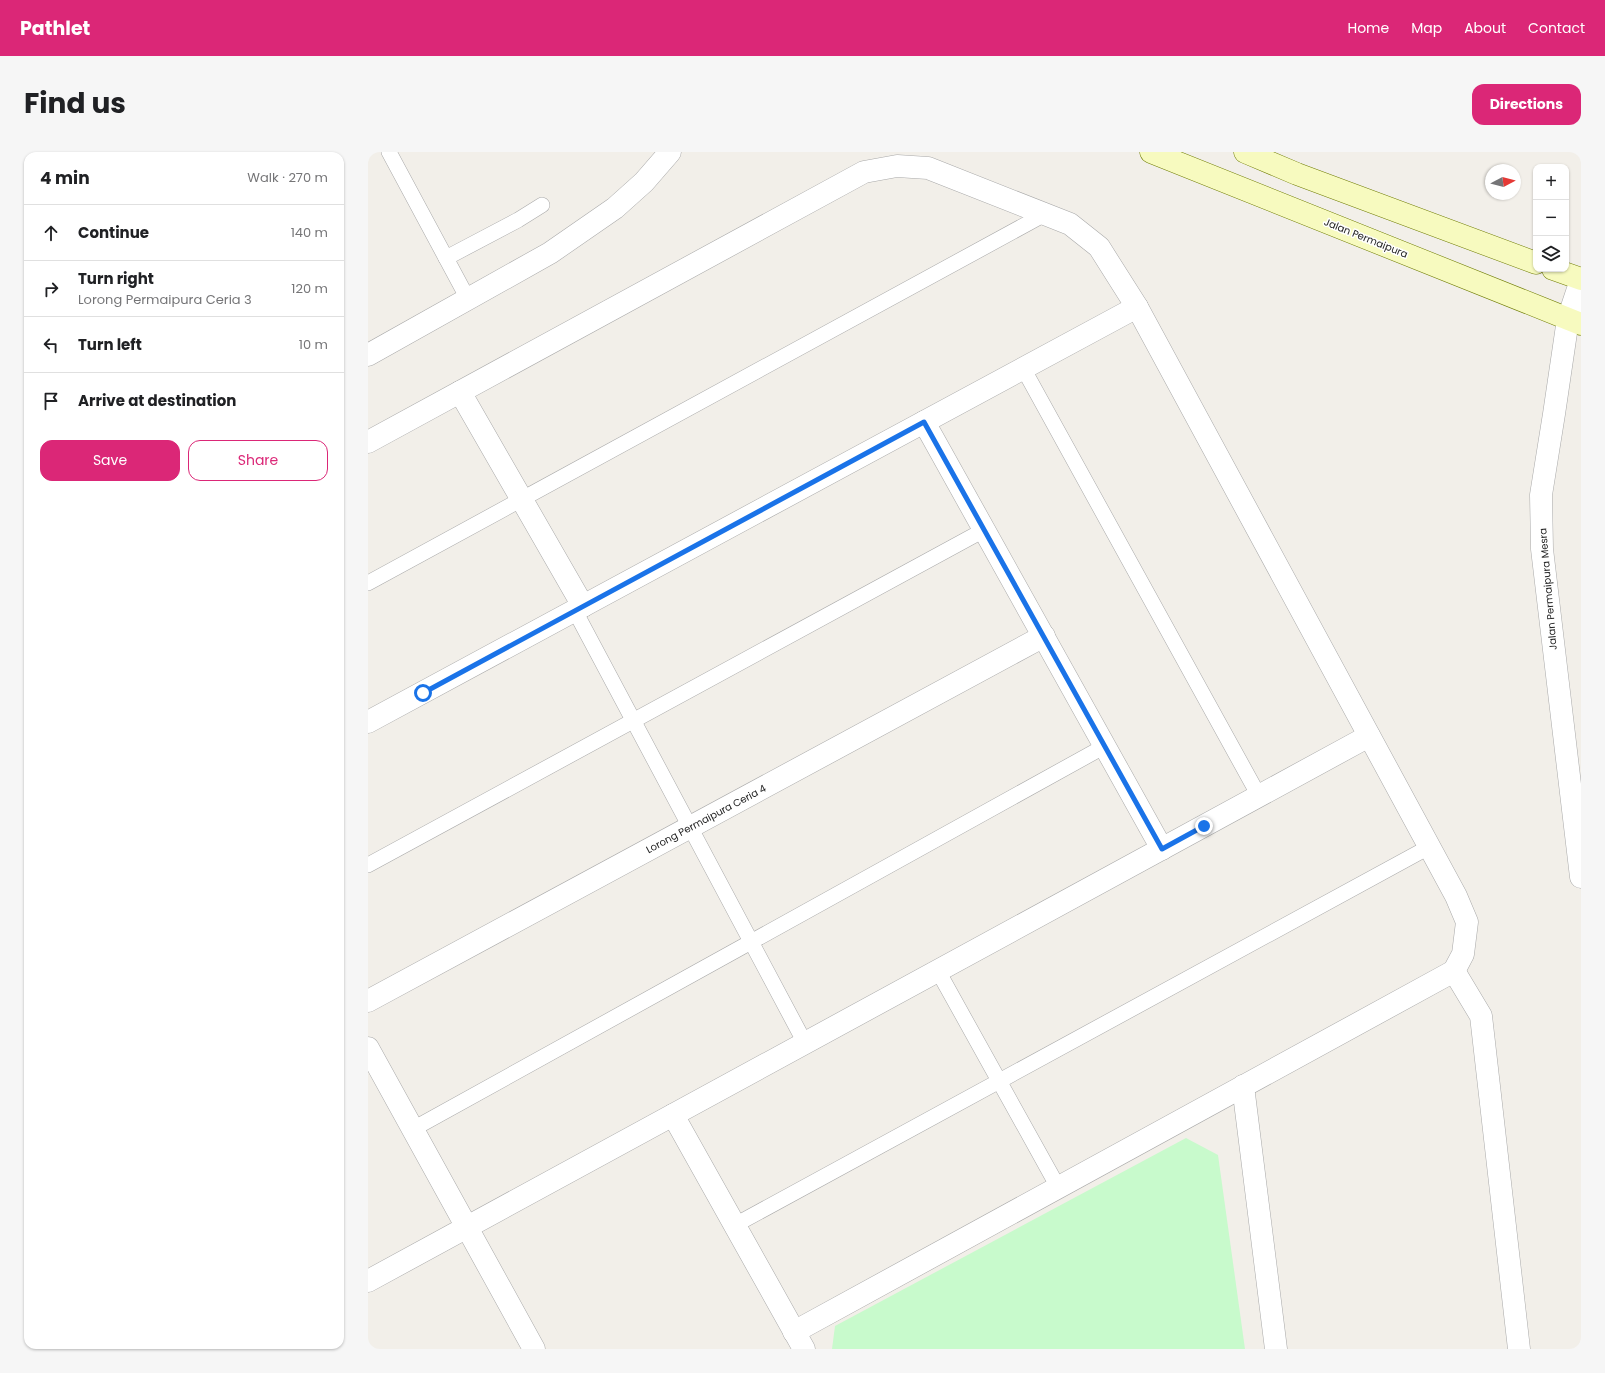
<!DOCTYPE html>
<html lang="en">
<head>
<meta charset="utf-8">
<style>
	body { margin:0; font-family:Poppins,sans-serif; background:#f6f6f6; color:#202124 }
	.controls { position:absolute; right:12px; top:12px; display:grid; overflow:hidden; border-radius:8px; box-shadow:0 1px 3px #0004 }
	.controls button { width:36px; height:36px; display:grid; place-items:center; padding:0; border:0; border-bottom:1px solid #e0e0e0; background:#fff; color:#202124; font:20px sans-serif }
	.compass { position:absolute; left:1117px; top:12px; width:36px; height:36px; border-radius:50%; background:#fff; box-shadow:0 1px 3px #0004; rotate:83deg }
	.stop { position:absolute; width:12px; height:12px; margin:-9px; border:3px solid #1a73e8; border-radius:50%; background:#fff }
	.stop.end { background:#1a73e8; border-color:#fff; box-shadow:0 1px 4px #0008 }
	.list { margin:0; padding:0; list-style:none }
	h2 { display:flex; justify-content:space-between; align-items:center; height:52px; margin:0; padding:0 16px; font-size:17px }
	h2 small { font-size:13px; font-weight:400; color:#757577 }
	.list li { display:grid; grid-template-columns:26px 1fr auto; gap:12px; align-items:center; box-sizing:border-box; height:56px; padding:0 16px; border-top:1px solid #e0e0e0 }
	.list b { display:block; font-size:15px; white-space:nowrap }
	.list p { margin:0; font-size:13px; white-space:nowrap; color:#757577 }
	.list em { font-size:13px; font-style:normal; color:#757577 }
	.actions { display:flex; gap:8px; padding:12px 16px }
	.actions a { flex:1; padding:9px 0; border:1px solid #db2777; border-radius:12px; text-align:center; font-size:14px; color:#db2777 }
	.actions .main { background:#db2777; color:#fff }
	.icon { flex:none; width:22px; height:22px; fill:none; stroke:currentColor; stroke-width:2; stroke-linecap:round; stroke-linejoin:round }
	.map { position:relative; flex:none; width:1213px; height:1197px; overflow:hidden; border-radius:12px }
	header { display:flex; align-items:center; gap:24px; box-sizing:border-box; height:56px; padding:0 20px; background:#db2777; color:#fff }
	header strong { font-size:19px }
	nav { display:flex; gap:22px; margin-inline-start:auto; font-size:14px }
	.intro { display:flex; align-items:center; justify-content:space-between; box-sizing:border-box; height:96px; padding:0 24px }
	h1 { margin:0; font-size:28px }
	.button { padding:10px 18px; border-radius:12px; background:#db2777; color:#fff; font-size:14px; font-weight:700 }
	main { display:flex; gap:24px; padding:0 24px }
	aside { flex:1; background:#fff; border-radius:12px; box-shadow:0 1px 3px #0004 }
	.map>svg:first-child { display:block }
</style>
</head>
<body>
<header>
<strong>Pathlet</strong>
<nav><a>Home</a><a>Map</a><a>About</a><a>Contact</a></nav>
</header>
<div class="intro"><h1>Find us</h1><a class="button">Directions</a></div>
<main>
<aside>
<h2>4 min<small>Walk · 270 m</small></h2>
<ul class="list">
<li><svg class="icon" aria-label="ahead" viewBox="0 0 24 24"><path d="M12 20V5M6 11l6-6 6 6"/></svg><div><b>Continue</b></div><em>140 m</em></li>
<li><svg class="icon" aria-label="right" viewBox="0 0 24 24"><path d="M7 20v-9h11M14 6l5 5-5 5"/></svg><div><b>Turn right</b><p>Lorong Permaipura Ceria 3</p></div><em>120 m</em></li>
<li><svg class="icon" aria-label="left" viewBox="0 0 24 24"><path d="M17 20v-9H6M10 6l-5 5 5 5"/></svg><div><b>Turn left</b></div><em>10 m</em></li>
<li><svg class="icon" aria-label="arrive" viewBox="0 0 24 24"><path d="M6 21V4h12l-3 4 3 4H6"/></svg><div><b>Arrive at destination</b></div></li>
</ul>
<div class="actions"><a class="main">Save</a><a>Share</a></div>
</aside>
<div class="map">
<svg width="1213" height="1197" viewBox="0 0 1213 1197">
	<rect width="100%" height="100%" fill="#f2efe9"/>
	<polygon fill="#c8facc" points="818,986 850,1003 877,1197 464,1197 467,1174"/>
	<g fill="none" stroke-linecap="round" stroke-linejoin="round">
		<defs>
			<g id="service">
				<polyline points="21,0 100,147"/>
				<polyline points="78,106 150,68 174,53"/>
				<polyline points="655,216 891,644"/>
				<polyline points="0,431 677,62"/>
				<polyline points="207,459 437,891"/>
				<polyline points="0,713 616,378"/>
				<polyline points="570,819 690,1035"/>
				<polyline points="45,977 737,594"/>
				<polyline points="367,1073 1061,695"/>
			</g>
			<g id="minor">
				<polyline points="1213,128 1200,167 1186,262 1173,343 1174,397 1213,725"/>
				<polyline points="0,203 182,101 247,56 276,30 302,0"/>
				<polyline points="92,240 215,454"/>
				<polyline points="556,270 794,697"/>
				<polyline points="0,290 496,20 529,14 560,16 702,72 731,95 769,155 1088,744 1099,770 1095,802 1086,819 426,1180"/>
				<polyline points="0,570 769,155"/>
				<polyline points="1086,819 1113,864 1151,1197"/>
				<polyline points="0,849 676,484"/>
				<polyline points="0,896 166,1197"/>
				<polyline points="875,934 908,1197"/>
				<polyline points="305,963 436,1197"/>
				<polyline points="0,1129 1001,584"/>
			</g>
			<g id="secondary">
				<polyline points="783,0 1213,172"/>
				<polyline points="877,0 929,22 1168,111"/>
				<polyline points="1185,117 1213,127"/>
			</g>
		</defs>
		<use href="#service" stroke="#a9a9a9" stroke-width="16"/>
		<use href="#minor" stroke="#a9a9a9" stroke-width="23"/>
		<use href="#secondary" stroke="#707d05" stroke-width="23"/>
		<use href="#service" stroke="#fff" stroke-width="15"/>
		<use href="#minor" stroke="#fff" stroke-width="22"/>
		<use href="#secondary" stroke="#f7fabf" stroke-width="22"/>
	</g>
	<g fill="none" stroke-linecap="round" stroke-linejoin="round">
		<polyline stroke="#1a73e8" stroke-width="5" points="55,541 556,270 794,697 836,674"/>
	</g>
	<g text-anchor="middle" dominant-baseline="central" stroke-width="3" stroke-linejoin="round" paint-order="stroke">
		<g font-size="10" fill="#222" stroke="#fff">
			<text transform="translate(998 86) rotate(22)">Jalan Permaipura</text>
			<text transform="translate(1180 437) rotate(-95)">Jalan Permaipura Mesra</text>
			<text transform="translate(338 667) rotate(-28)">Lorong Permaipura Ceria 4</text>
		</g>
	</g>
</svg>
<div class="controls">
<button>+</button>
<button>−</button>
<button><svg class="icon" aria-label="layers" viewBox="0 0 24 24"><path d="M12 4l9 5-9 5-9-5zM3 14l9 5 9-5"/></svg></button>
</div>
<svg class="compass" viewBox="-18 -18 36 36"><path d="M0-13l5 13h-10z" fill="#e53935"/><path d="M0 13l5-13h-10z" fill="#757577"/></svg>
<div class="stop" style="left:55px;top:541px"></div>
<div class="stop end" style="left:836px;top:674px"></div>
</div>
</main>
</body>
</html>
